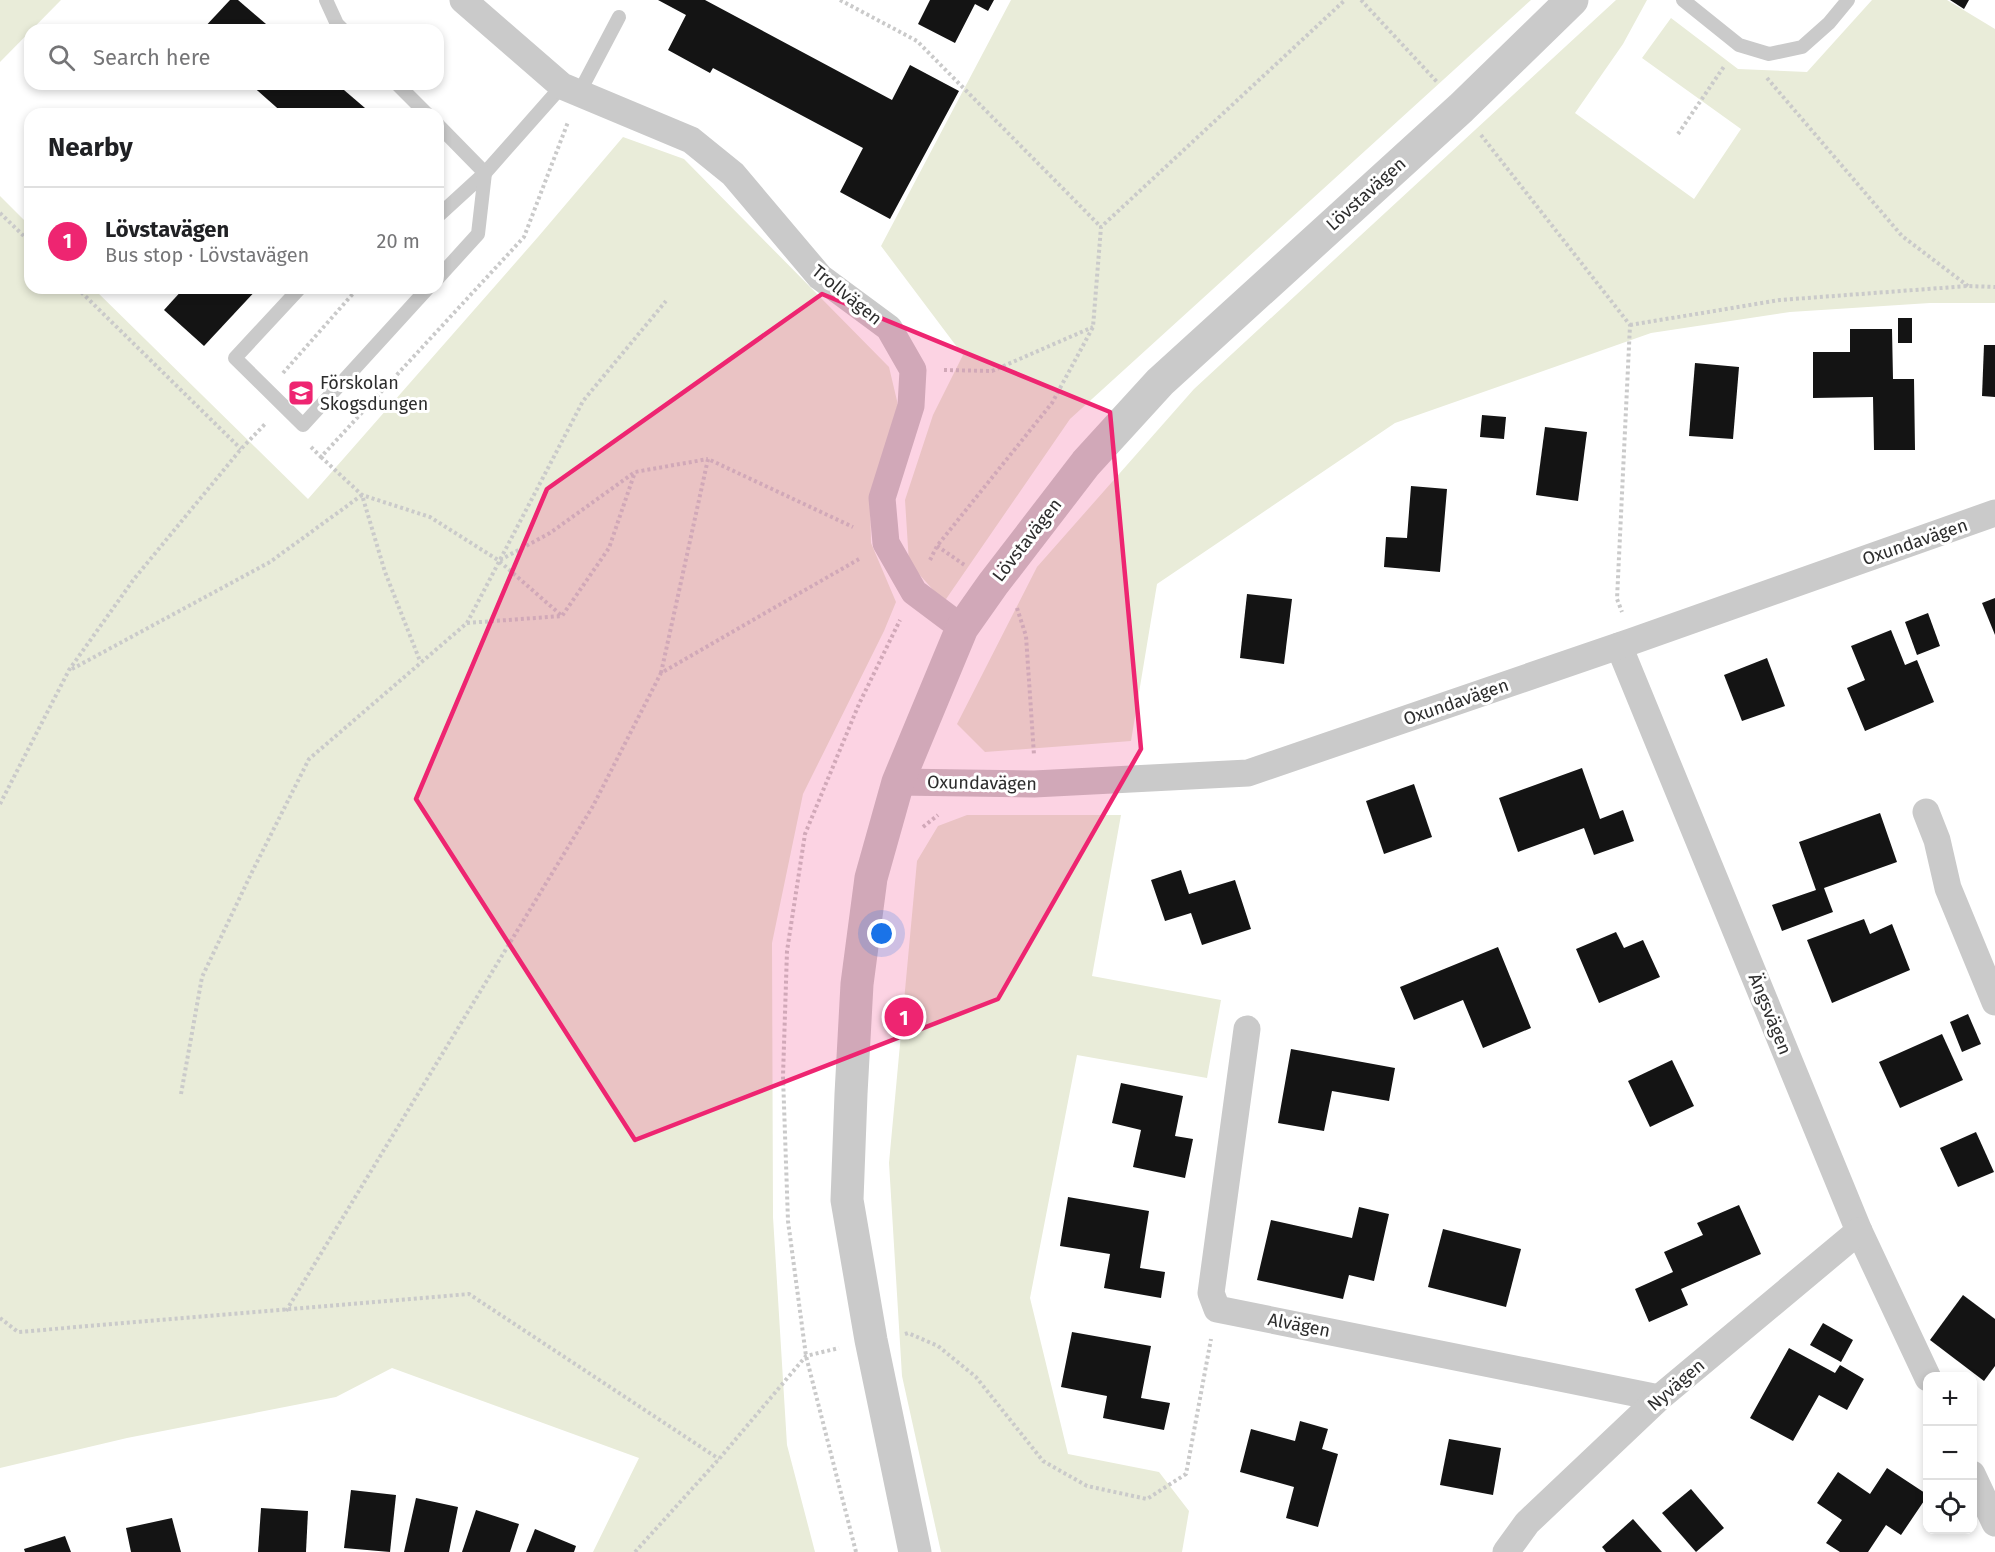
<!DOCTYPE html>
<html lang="en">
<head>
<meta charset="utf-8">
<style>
	body { margin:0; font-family:"Fira Sans",sans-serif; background:#f6f6f6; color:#202124 }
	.controls { position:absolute; right:18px; bottom:18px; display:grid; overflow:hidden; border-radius:12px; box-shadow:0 3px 9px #0003 }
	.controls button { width:54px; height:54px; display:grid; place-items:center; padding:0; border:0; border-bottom:2px solid #e0e0e0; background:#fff; color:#202124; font:30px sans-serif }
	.you { position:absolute; left:882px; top:934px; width:21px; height:21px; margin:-15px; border:4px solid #fff; border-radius:50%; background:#1a73e8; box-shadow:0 0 0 9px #1a73e833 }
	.badge { display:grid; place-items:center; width:39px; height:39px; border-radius:50%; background:#ee2571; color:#fff; font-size:20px; font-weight:700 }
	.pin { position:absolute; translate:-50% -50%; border:3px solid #fff; box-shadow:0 2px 6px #0006 }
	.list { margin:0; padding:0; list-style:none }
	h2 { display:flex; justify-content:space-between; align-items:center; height:78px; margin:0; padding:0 24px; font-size:26px }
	h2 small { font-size:20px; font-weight:400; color:#757577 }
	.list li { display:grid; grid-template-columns:39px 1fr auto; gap:18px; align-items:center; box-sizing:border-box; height:108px; padding:0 24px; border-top:2px solid #e0e0e0 }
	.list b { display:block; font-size:22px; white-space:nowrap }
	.list p { margin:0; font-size:20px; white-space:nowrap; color:#757577 }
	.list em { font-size:20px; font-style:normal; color:#757577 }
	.icon { flex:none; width:33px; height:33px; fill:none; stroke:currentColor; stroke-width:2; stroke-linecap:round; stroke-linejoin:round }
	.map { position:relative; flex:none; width:1995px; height:1552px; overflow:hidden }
	.search { position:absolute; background:#fff; box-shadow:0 3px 9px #0003; left:24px; top:24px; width:420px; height:66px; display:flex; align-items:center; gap:15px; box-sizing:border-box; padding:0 21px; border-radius:18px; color:#757577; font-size:22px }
	.panel { position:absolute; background:#fff; box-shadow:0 3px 9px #0003; left:24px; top:108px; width:420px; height:186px; border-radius:18px }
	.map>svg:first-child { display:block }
</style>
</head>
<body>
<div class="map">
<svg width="1995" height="1552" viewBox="0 0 1995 1552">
	<rect width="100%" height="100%" fill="#fff"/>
	<g fill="#e9ecd9">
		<polygon points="0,0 61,0 0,62"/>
		<polygon points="1011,0 1531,0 1070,419 944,602 909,563 905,500 933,415 963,355 881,246"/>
		<polygon points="1616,0 1647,0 1623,44 1575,113 1694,199 1741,129 1642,58 1671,18 1738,69 1807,72 1872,0 1947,0 1995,29 1995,303 1930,303 1790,312 1651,333 1395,423 1157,584 1131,741 985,752 957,724 1037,567 1194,389"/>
		<polygon points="623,137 684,159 889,367 898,405 870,497 871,543 896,602 884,631 803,794 772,943 773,1217 787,1445 815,1552 593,1552 639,1458 392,1368 336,1397 127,1438 0,1468 0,196 30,226 30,288 93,288 308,499 538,237"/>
		<polygon points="967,815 1121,815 1092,976 1221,1000 1207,1078 1077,1055 1030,1298 1068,1454 1159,1472 1189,1511 1182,1552 941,1552 902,1376 889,1163 917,861 938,826"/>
	</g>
	<g fill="#141414">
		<polygon points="230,0 238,0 273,30 202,30"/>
		<polygon points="658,0 705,0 892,100 910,65 959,91 890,219 840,192 863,148 713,68 710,73 668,50 686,15"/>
		<polygon points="930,0 994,0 988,11 975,4 955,43 918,24"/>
		<polygon points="1950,0 1969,0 1964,9"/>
		<polygon points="250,84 337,84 372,114 284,114"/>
		<polygon points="184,288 258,288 204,346 164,310"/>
		<rect x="1898" y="318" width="14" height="25"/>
		<polygon points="1850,329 1892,329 1893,379 1914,379 1915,450 1874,450 1873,397 1813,398 1813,352 1850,352"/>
		<polygon points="1984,345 1995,345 1995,397 1982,396"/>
		<polygon points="1695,363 1739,367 1733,439 1689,436"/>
		<polygon points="1482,415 1506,417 1504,439 1480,437"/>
		<polygon points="1545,427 1587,432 1578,501 1536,495"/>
		<polygon points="1411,486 1447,489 1440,572 1384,567 1386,537 1407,538"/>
		<polygon points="1247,594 1292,599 1284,664 1240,658"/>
		<polygon points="1995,598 1995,635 1982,603"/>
		<polygon points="1928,613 1940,646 1917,655 1905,622"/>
		<polygon points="1891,630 1905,665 1917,660 1934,702 1865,731 1847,688 1865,680 1851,646"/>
		<polygon points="1767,658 1785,706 1742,721 1724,675"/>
		<polygon points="1582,768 1600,819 1623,810 1634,841 1594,855 1584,828 1518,852 1499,798"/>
		<polygon points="1414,784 1432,837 1384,854 1366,801"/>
		<polygon points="1880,813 1897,862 1824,888 1833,912 1782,931 1772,905 1816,890 1799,842"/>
		<polygon points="1181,870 1189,894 1235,880 1251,929 1202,945 1191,913 1165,921 1151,880"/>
		<polygon points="1864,919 1870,934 1892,924 1910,970 1832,1003 1807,940"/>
		<polygon points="1616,932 1624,948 1643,940 1660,977 1599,1003 1576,949"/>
		<polygon points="1498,947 1531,1028 1483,1048 1463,1000 1414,1020 1400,987"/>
		<polygon points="1968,1014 1981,1044 1962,1052 1950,1022"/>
		<polygon points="1942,1034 1963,1080 1900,1108 1879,1062"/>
		<polygon points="1291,1049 1395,1068 1389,1101 1332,1091 1324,1131 1278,1123"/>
		<polygon points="1672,1060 1694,1106 1650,1127 1628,1081"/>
		<polygon points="1121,1083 1183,1096 1175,1136 1193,1139 1185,1178 1133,1167 1141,1130 1112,1123"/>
		<polygon points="1976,1132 1994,1172 1958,1187 1940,1148"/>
		<polygon points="1068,1197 1149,1211 1140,1268 1165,1272 1161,1298 1104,1288 1110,1254 1060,1246"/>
		<polygon points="1739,1205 1761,1254 1681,1289 1688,1305 1649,1322 1635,1289 1673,1272 1664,1252 1703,1235 1697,1223"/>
		<polygon points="1359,1207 1389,1214 1374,1281 1349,1275 1343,1299 1257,1280 1271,1220 1352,1238"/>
		<polygon points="1443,1229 1521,1249 1506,1307 1428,1287"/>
		<polygon points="1963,1295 1995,1319 1995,1366 1984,1381 1930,1340"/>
		<polygon points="1823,1323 1853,1340 1841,1362 1810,1345"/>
		<polygon points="1072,1332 1151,1346 1141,1398 1170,1403 1164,1430 1103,1418 1107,1396 1061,1387"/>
		<polygon points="1789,1348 1835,1373 1840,1365 1864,1379 1847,1410 1819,1395 1793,1441 1750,1418"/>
		<polygon points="1300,1421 1328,1429 1322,1449 1338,1454 1318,1527 1286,1518 1294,1487 1240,1472 1251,1429 1295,1441"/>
		<polygon points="1449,1439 1501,1448 1493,1495 1440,1485"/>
		<polygon points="1887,1468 1928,1495 1901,1535 1886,1525 1868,1552 1840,1552 1826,1543 1842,1520 1817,1503 1838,1472 1870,1494"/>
		<polygon points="1691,1489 1724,1528 1696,1552 1662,1513"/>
		<polygon points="351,1490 396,1495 390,1552 344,1548"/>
		<polygon points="416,1498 458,1507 449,1552 404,1552"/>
		<polygon points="261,1508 308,1511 306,1552 258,1552"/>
		<polygon points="476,1510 519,1524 510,1552 462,1552"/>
		<polygon points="172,1518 181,1552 131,1552 126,1528"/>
		<polygon points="1633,1519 1662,1552 1606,1552 1602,1547"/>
		<polygon points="535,1529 576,1546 574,1552 526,1552"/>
		<polygon points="65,1536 71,1552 25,1552 24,1549"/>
	</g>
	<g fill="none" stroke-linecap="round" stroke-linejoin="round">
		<g stroke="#cacaca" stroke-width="4" stroke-dasharray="3 3" stroke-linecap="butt">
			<polyline points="840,0 917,41 1101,227"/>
			<polyline points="1361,0 1438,83"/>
			<polyline points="1767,78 1902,236 1968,286"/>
			<polyline points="1678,134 1725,65"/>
			<polyline points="1481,135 1630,325 1617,599 1622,612"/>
			<polyline points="0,213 30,242"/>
			<polyline points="77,288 241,449"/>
			<polyline points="1630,325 1780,300 1968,286 1995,287"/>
			<polyline points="944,370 992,371 1093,327"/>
			<polyline points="283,373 358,288"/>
			<polyline points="311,447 321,457 524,237 568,122"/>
			<polyline points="321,457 362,495 430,517 498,560 562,616"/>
			<polyline points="937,546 966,566"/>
			<polyline points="500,560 550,533 635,472 708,459"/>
			<polyline points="930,560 937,546 1052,403 1093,327 1101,227 1345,0"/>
			<polyline points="1017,608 1026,636 1034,755"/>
			<polyline points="467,623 562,616 609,548 635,472"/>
			<polyline points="72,669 270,562 362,495 385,572 420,661"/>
			<polyline points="661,673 708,459 853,527"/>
			<polyline points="0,804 69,670 134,579 241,449 266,423"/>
			<polyline points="923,827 938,815"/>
			<polyline points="181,1094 202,977 251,874 309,759 467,623 583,401 666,301"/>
			<polyline points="286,1311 593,806 661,673 859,559"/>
			<polyline points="0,1318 18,1332 469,1294 719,1459"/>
			<polyline points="905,1334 908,1333 938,1346 976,1377 1043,1461 1087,1486 1147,1499 1186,1474 1211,1339"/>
			<polyline points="635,1552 719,1459 806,1356 839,1348"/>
			<polyline points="856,1552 806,1356 788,1221 783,1076 787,951 805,834 859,704 900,620"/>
		</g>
		<g stroke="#cacaca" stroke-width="14">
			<polyline points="326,0 337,24 343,30"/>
			<polyline points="1683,0 1739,45 1769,54 1802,47 1829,23 1848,0"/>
			<polyline points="397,84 427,114"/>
			<polyline points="579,93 619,17"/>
			<polyline points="438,125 485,173"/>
			<polyline points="438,216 485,173 562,86"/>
			<polyline points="438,278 478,234 485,173"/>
			<polyline points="300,288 235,358 303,425 428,288"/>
		</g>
		<g stroke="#cacaca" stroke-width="27">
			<polyline points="463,0 562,86 691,140 733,174 820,277 889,328 913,370 911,406 882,498 886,543 914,592 962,628"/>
			<polyline points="1619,646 1859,1231 1928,1378"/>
			<polyline points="898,782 1034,784 1248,773 1633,641 1995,513"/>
			<polyline points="1926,812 1937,840 1948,888 1995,1002"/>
			<polyline points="1247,1029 1211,1293 1217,1309 1659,1398"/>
			<polyline points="1972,1474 1995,1523"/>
			<polyline points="1506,1552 1527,1523 1659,1398 1859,1231"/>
		</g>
		<polyline stroke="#cacaca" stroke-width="33" points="915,1552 871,1340 847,1200 851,1094 857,984 871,878 898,782 962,628 993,584 1086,463 1160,382 1461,108 1572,0"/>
	</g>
	<path fill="#ee2571" fill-opacity="0.2" stroke="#ee2571" stroke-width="4.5" stroke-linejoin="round" d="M822,294L1110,412L1141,749L998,999L635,1140L416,799L547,489Z"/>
	<defs>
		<symbol id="school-square" viewBox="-11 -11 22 22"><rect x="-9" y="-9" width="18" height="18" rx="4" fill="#ee2571" stroke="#fff"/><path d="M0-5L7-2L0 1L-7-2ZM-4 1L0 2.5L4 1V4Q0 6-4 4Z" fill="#fff"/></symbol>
	</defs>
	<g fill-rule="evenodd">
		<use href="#school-square" x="286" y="378" width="30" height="30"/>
	</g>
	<g text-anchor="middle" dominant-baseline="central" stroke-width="6" stroke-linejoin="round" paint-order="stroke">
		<g font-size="18" fill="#2d2d2d" stroke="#fff">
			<text transform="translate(1366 194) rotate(-42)">Lövstavägen</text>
			<text transform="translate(847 295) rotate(39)">Trollvägen</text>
			<text transform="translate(1027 540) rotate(-52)">Lövstavägen</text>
			<text transform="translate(1915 542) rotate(-19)">Oxundavägen</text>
			<text transform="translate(1456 702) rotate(-19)">Oxundavägen</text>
			<text transform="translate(982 783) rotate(1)">Oxundavägen</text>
			<text transform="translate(1770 1014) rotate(68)">Ängsvägen</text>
			<text transform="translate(1299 1325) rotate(11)">Alvägen</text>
			<text transform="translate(1676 1385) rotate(-41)">Nyvägen</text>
		</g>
		<g font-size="18" fill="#2d2d2d" stroke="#fff" text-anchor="start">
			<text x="320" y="383">Förskolan<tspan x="320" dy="21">Skogsdungen</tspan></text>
		</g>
	</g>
</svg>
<div class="controls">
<button>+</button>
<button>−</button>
<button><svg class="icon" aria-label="locate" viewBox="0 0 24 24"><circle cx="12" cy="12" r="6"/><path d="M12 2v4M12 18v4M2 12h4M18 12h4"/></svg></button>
</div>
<div class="you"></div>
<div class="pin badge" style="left:904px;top:1017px">1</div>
<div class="search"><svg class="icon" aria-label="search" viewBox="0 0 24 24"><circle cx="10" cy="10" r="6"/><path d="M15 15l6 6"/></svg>Search here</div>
<section class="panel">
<h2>Nearby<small></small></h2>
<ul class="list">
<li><span class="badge">1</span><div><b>Lövstavägen</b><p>Bus stop · Lövstavägen</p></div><em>20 m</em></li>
</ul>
</section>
</div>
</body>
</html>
